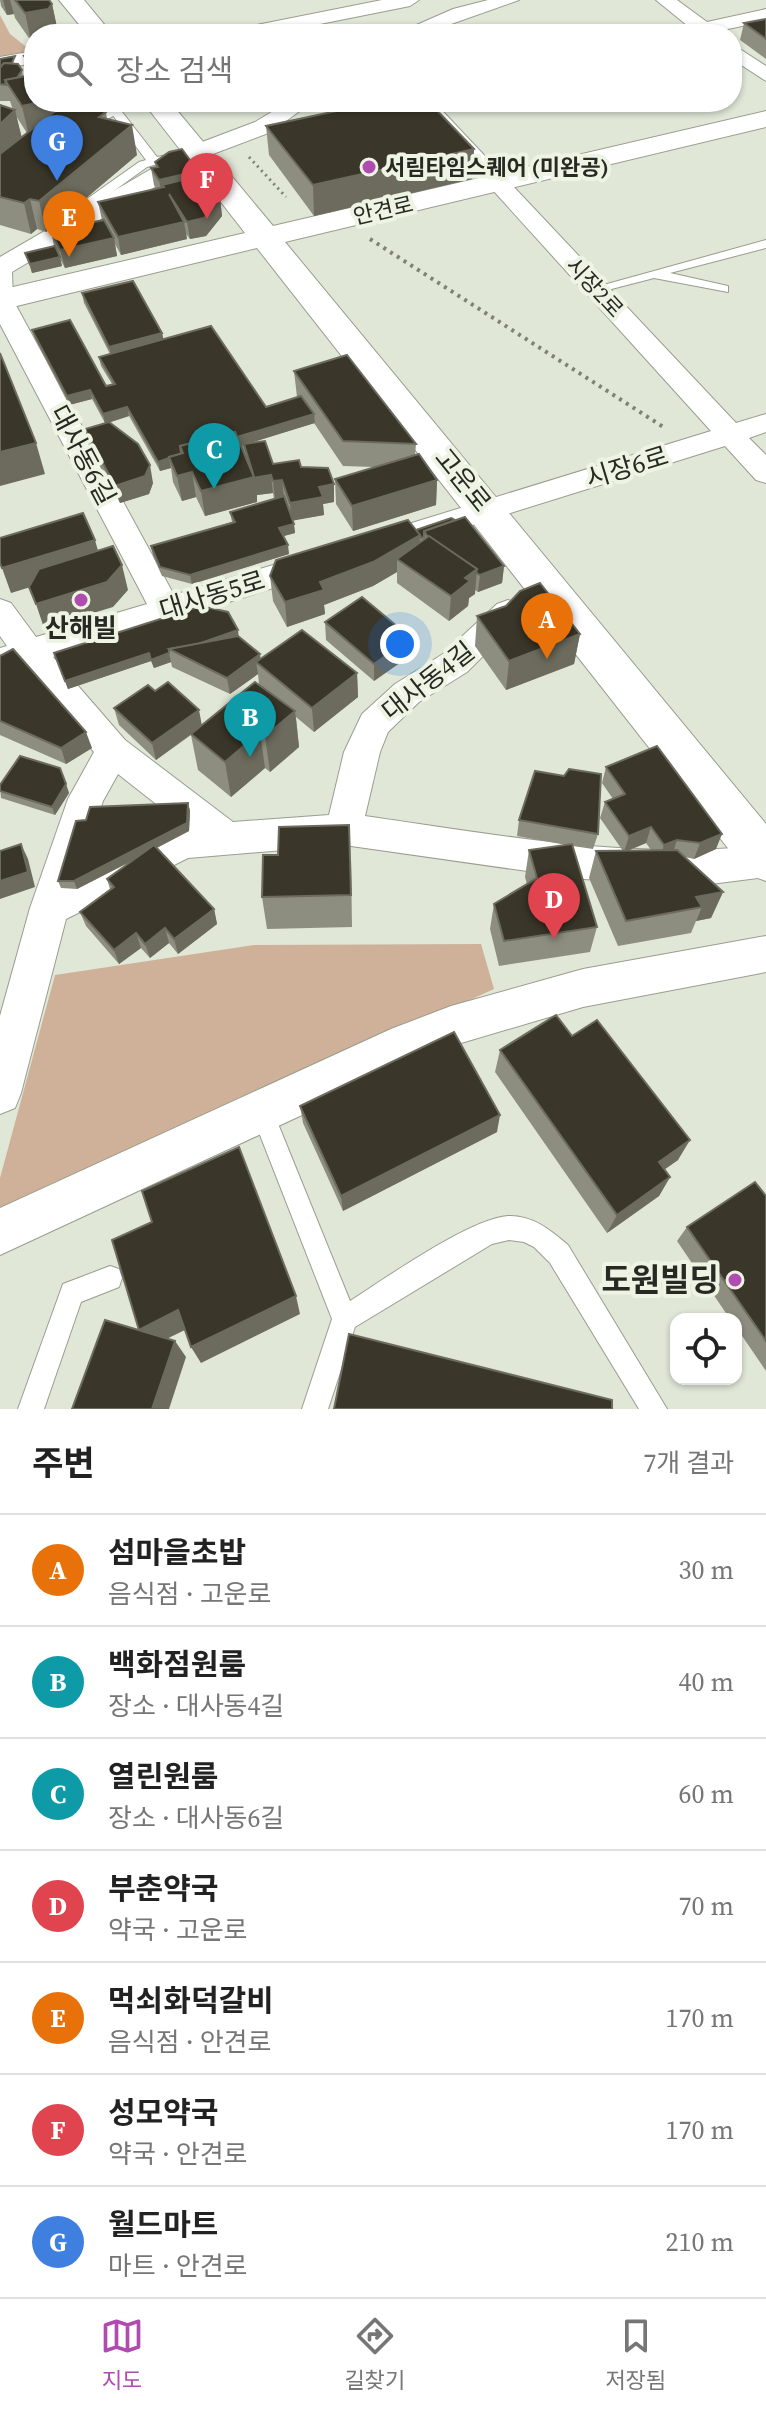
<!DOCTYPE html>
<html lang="ko">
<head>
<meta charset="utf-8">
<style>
	body { margin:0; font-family:"Source Serif 4","Noto Sans KR",serif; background:#f6f6f6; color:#222 }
	.controls { position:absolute; right:24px; bottom:24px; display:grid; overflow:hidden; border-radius:16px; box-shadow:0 2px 6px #0004 }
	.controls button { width:72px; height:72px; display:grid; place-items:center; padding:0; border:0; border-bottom:2px solid #e0e0e0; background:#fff; color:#222; font:40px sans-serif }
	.you { position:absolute; left:400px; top:644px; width:28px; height:28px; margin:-20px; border:6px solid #fff; border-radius:50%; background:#1a73e8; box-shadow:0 0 0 12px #1a73e833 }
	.badge { display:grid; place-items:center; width:52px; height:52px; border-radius:50%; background:#b04baf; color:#fff; font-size:26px; font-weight:700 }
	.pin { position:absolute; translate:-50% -66px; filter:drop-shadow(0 2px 4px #0008) }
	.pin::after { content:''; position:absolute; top:42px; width:28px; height:24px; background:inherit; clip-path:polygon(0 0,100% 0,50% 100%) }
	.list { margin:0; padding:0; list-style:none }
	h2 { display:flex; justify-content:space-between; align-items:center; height:104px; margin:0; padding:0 32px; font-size:34px }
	h2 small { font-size:26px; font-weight:400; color:#767676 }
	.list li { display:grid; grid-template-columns:52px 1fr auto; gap:24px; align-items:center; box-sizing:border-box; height:112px; padding:0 32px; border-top:2px solid #e0e0e0 }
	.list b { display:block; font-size:30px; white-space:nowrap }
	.list p { margin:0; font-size:26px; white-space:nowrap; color:#767676 }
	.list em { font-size:26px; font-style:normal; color:#767676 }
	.icon { flex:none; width:44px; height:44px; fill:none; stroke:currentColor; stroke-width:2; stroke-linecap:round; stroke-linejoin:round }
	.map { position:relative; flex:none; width:766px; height:1409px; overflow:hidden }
	.search { position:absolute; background:#fff; box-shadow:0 2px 6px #0004; left:24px; right:24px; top:24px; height:88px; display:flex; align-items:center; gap:20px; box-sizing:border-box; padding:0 28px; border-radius:32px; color:#767676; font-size:30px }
	.sheet { height:888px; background:#fff }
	nav { display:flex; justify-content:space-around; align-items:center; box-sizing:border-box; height:112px; border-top:2px solid #e0e0e0; background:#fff; font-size:22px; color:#767676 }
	nav a { display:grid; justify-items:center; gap:4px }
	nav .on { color:#b04baf }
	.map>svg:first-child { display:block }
</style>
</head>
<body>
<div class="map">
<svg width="766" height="1409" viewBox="0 0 766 1409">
	<rect width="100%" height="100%" fill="#e0e7d7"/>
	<g fill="#ceb198">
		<polygon points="0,15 10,34 34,53 0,59"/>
		<polygon points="481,944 494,989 0,1214 0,1178 55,975 254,945"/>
	</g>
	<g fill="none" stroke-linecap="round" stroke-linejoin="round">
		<defs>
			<g id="lane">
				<polygon points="111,108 119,108 157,157 178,153 184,156 147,167 61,229 53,229 53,223 139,162 146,160 109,110"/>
				<polygon points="766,240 766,248 670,273 728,286 728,292 654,278 596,293 589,289"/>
				<path d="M262,1101L270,1104L350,1301C386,1278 469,1219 508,1216C532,1215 551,1230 568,1245L667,1409H639L550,1263L534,1247L524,1242L509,1240L492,1244L355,1327L328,1409H302L332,1319L251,1112L254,1104Z"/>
				<polygon points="110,1266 119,1269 122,1278 119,1287 81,1302 44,1409 18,1409 63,1284"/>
			</g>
			<g id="street">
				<polygon points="382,0 419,0 410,6 270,34 232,34 242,28"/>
				<polygon points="488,0 519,0 423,34 396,34 453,9"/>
				<polygon points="656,0 677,0 707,22 766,9 766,21 718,31 721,34 665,34 668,30 688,26"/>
				<polygon points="732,44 766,66 766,81 732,59"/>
				<polygon points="34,51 34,63 0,69 0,57"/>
				<polygon points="113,102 140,102 58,145 8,189 0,191 0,172 42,135"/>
				<path d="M288,102H312L271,132L205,157L12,272L13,300L174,595L313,553L324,556L328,564L324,572L53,657L125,740L233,822L329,815L344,752L362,714L395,684L443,654L497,604L508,600L519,604L524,612L519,620L467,672L419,702L388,732L380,752L365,816C498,835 632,861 766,845V877L703,885L583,879L344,845L188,858L66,919L21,1093L15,1108L0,1114V1016L30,908L68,799L94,752L22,667L0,674V648L7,646L0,636V599L11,603L36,637L147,604L0,324V257L189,147L255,122ZM118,774L184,826L79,875L103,801Z"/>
				<polygon points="413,102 434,102 736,423 766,414 766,432 749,438 766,455 766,483 756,480 725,446 424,540 413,544 402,540 398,533 402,526 711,431"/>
				<polygon points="766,936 766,972 583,1007 451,1046 0,1255 0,1208 391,1029 451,1006 583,969"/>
			</g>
			<g id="secondary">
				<polygon points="59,0 84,0 112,34 87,34"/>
				<polygon points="143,102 170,102 273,226 766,111 766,127 285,242 766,824 766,881 749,875 257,248 0,310 0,290 245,233"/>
			</g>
		</defs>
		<use href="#lane" stroke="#989e8f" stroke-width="2"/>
		<use href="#street" stroke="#989e8f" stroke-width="2"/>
		<use href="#secondary" stroke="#989e8f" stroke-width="2"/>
		<polyline stroke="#7d8177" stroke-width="3" stroke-dasharray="2 4" stroke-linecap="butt" points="249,157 286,197"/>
		<polyline stroke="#7d8177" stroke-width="4" stroke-dasharray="3 5" stroke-linecap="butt" points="370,239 665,428"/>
		<use href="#lane" fill="#fff" fill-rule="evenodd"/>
		<use href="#street" fill="#fff" fill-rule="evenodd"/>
		<use href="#secondary" fill="#fff" fill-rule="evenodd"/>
	</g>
	<g fill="#8d8e80" fill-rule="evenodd">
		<polygon points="0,0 49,0 52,4 58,32 56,34 34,34 31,41 15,18 14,14 7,15 1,6"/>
		<polygon points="766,19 766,59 740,40 744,23"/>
		<path d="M24,56L84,104V107L106,112L107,119L137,155L46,232L37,229L31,234L0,225V105L13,110L10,101H0V59L17,64L22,70L23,76L29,75ZM16,116L27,133L22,138Z"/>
		<polygon points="266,126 474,149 472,179 314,216 269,155"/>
		<polygon points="155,162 198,171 199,176 220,198 222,216 206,236 190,239 186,234 187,239 121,255 115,244 117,256 65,268 60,259 62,266 32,273 25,253 54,246 51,231 102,220 98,202 156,189 154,185 151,168 156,167"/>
		<polygon points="82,293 162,333 163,339 266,407 297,397 294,371 416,444 415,455 437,480 436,505 353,531 336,504 335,479 374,467 343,466 314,423 250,443 273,464 301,467 334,502 323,504 324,515 293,520 295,533 284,536 289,554 192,584 162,576 153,556 151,546 232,522 230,512 274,499 273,493 257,495 257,502 205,516 196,497 182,501 173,482 171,468 160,471 129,416 110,422 153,483 149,494 120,503 89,447 85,429 105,423 92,399 69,405 35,339 32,330 106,386 112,384 101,366 99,357 110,354 84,303"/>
		<polygon points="451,518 504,566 502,583 478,592 475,590 475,594 469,598 468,606 449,621 397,583 397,572 373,586 324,605 325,614 287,627 273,601 270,576"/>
		<polygon points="506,606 580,634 574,664 506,690 475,646 477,616"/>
		<polygon points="325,622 411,655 374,681 326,640"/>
		<polygon points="238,630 238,636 261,659 357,673 358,697 314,732 296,717 299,747 270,772 265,768 231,797 198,770 191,735 156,760 119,725 114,708 155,691 202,725 259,685 258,674 230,694 172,667 171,662 154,668 151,661 68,689 54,653"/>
		<polygon points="0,656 92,748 66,764 0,735"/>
		<path d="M606,767L716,849L694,859L685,857L723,892L711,918L696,921L691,933L618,946L589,878L596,851H623L600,818L605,802L613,799L602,783ZM646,843L651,850L628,851Z"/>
		<polygon points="60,768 69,793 55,815 1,798 0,785"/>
		<polygon points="188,803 190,811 189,831 157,848 214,909 217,924 178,954 169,943 150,958 141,948 119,964 86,926 80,912 110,889 107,879 136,859 77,889 61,888 58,881 86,820"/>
		<polygon points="519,820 598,834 593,849 573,846 597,927 590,952 499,966 490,929 494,904 527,884 525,877 529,850 566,845 517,836"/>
		<polygon points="351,859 352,927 267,929 262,897"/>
		<polygon points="572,1036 678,1160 665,1169 670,1177 659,1196 607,1233 495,1072 500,1050"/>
		<polygon points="300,1106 497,1132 343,1211 303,1123"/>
		<polygon points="766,1196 766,1371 736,1327 736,1319 730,1319 677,1241 687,1227"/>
	</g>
	<g fill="#6c6b5d">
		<polygon points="3,0 10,0 14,14 7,15"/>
		<polygon points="52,4 58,32 56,34 34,34 34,41 31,41 25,13"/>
		<polygon points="41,102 84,104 86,113 29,136 22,106"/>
		<polygon points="15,110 24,147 0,169 0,124"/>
		<polygon points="132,125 137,155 46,232 39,201"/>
		<polygon points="474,149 472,179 314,216 313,185"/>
		<polygon points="198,171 200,188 164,187 162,185 164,197 162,197 159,180"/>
		<polygon points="220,198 222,216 206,236 190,239 187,222"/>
		<polygon points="30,199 37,229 31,234 24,203"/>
		<polygon points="184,222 187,239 121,255 118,237"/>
		<polygon points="114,238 117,256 65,268 60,250"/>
		<polygon points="60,257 62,266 32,273 30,264"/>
		<polygon points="162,333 164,342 111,356 109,347"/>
		<polygon points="90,390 92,399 69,405 67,396"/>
		<polygon points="127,407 129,416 105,424 103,414"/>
		<polygon points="314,414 315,423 185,463 183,454"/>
		<polygon points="36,443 45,474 0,486 0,452"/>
		<polygon points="169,458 171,468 160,471 158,462"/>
		<polygon points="150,465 153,483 149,494 120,503 115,486"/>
		<polygon points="192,472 196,497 182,501 177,476"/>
		<polygon points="271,475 273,493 257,495 257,502 205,516 201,491 254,477"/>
		<polygon points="282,480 284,498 275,499 273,481"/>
		<polygon points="437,480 436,505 353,531 352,506"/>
		<polygon points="334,484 334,502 323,504 324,515 291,521 290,503 319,487"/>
		<polygon points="294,524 295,533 280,537 279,528"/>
		<polygon points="420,535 419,559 397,559 397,572 373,586 324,605 325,614 287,627 285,602 320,582"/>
		<polygon points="95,540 102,565 11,593 2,568"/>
		<polygon points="288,545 289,554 192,584 190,575"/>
		<polygon points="122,565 128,590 113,607 44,628 36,604"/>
		<polygon points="504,566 502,583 478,592 480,575"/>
		<polygon points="477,569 475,594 469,598 468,606 449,621 451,596 465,578"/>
		<polygon points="238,630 239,639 174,652"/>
		<polygon points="580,634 574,664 506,690 509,661"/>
		<polygon points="411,638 411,655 374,681 374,664"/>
		<polygon points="149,653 151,661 68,689 65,681"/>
		<polygon points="169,653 171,662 154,668 151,660"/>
		<polygon points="260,654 262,667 256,662 258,674 230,694 227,678"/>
		<polygon points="357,673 358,697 314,732 312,708"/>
		<polygon points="199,710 202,726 156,760 152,743"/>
		<polygon points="295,711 299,747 270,772 265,736"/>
		<polygon points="86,732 92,748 66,764 61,748"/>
		<polygon points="260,732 265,768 231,797 225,762"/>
		<polygon points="66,784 69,793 55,815 52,807"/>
		<polygon points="188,803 190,811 189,831 77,889 74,881"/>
		<polygon points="651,827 646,843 624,852 629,836"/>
		<polygon points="722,834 716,849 694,859 700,843"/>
		<polygon points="677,840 672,855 659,860 664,845"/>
		<polygon points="21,844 28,859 35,887 0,899 0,881"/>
		<polygon points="723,892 711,918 696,921 702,907 696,897"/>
		<polygon points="214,909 217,924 178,954 174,939"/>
		<polygon points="165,928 169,943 150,958 145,944"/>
		<polygon points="136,933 141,948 119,964 114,950"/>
		<polygon points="500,1115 497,1132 343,1211 341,1196"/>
		<polygon points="690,1140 678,1160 648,1181 659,1162"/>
		<polygon points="670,1177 659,1196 607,1233 617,1215"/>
		<polygon points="296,1296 300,1314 201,1363 191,1347"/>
		<polygon points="178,1310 189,1328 152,1346 139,1330"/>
		<polygon points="175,1341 186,1357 169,1409 152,1409"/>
	</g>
	<g fill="#3a3629" stroke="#6c6b5d" stroke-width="2">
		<polygon points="15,0 49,0 52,4 48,9 25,13"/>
		<polygon points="766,19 766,39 744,23"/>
		<polygon points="34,54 34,78 27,67 31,66 24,56"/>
		<polygon points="15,56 12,63 4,63 0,68 0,59"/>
		<polygon points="4,63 18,64 22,70 17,78 5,80 6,85 0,84 0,68"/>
		<polygon points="31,75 34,80 34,102 41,102 22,106 5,80"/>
		<polygon points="49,102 82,102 84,104 80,105 67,102 57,110 51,112"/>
		<polygon points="67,102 106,112 99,117 132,125 39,201 30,199 24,203 0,197 0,154"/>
		<polygon points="379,102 429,102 474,149 313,185 266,126"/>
		<polygon points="0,105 15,110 0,124"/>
		<polygon points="182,149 198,171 159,180 151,168 158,167 155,162 169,152"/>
		<polygon points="203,175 220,198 204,218 187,222 169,194 184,222 118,237 98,202 164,187 162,185"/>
		<polygon points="104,220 114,238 60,250 51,231"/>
		<polygon points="55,246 60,257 30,264 25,253"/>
		<polygon points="133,281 162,333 109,347 82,293"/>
		<polygon points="70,320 106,386 115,384 99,357 211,326 266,407 301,396 314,414 237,437 235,432 180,446 181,454 169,457 169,458 158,462 127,407 103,414 90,390 67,396 32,330"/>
		<polygon points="0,353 36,443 0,452"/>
		<polygon points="347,355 416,444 343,441 294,371"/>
		<polygon points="109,422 138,444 150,465 145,476 115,486 85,429"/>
		<polygon points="235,432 254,477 201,491 192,472 177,476 169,457 183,453 180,446"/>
		<polygon points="265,441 273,464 299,460 301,467 328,468 334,484 319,487 323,497 290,503 282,480 273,481 271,475 253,478 254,477 244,444"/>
		<polygon points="419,454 437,480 352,506 335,479"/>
		<polygon points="284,496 294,524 279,528 288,545 190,575 160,567 151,546 235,522 230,512"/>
		<polygon points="83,513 95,540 2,568 0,563 0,538"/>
		<polygon points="465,517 504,566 480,575 476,573 477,569 428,537 424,531"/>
		<polygon points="451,518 455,520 424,531 424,537 421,538 416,530"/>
		<polygon points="408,520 420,535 373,562 320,582 324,590 285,602 270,576 276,560"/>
		<polygon points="429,536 477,569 465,578 470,581 451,596 397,559"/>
		<polygon points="113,546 122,565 107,582 36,604 29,587 39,569"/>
		<polygon points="540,583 580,634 509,661 477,616 506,606 520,591"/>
		<polygon points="362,597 411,638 374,664 325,622"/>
		<polygon points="201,606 228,612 238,630 198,644 169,649 169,653 151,660 149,653 65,681 54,653"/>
		<polygon points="302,630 357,673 312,708 256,662"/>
		<polygon points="238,636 260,654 227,678 169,649"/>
		<polygon points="13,649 86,732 61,748 0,721 0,656"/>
		<polygon points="168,682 199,710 152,743 114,708 148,685 155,691"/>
		<polygon points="255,682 295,711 265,736 260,732 225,762 191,734"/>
		<polygon points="657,746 722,834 700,843 677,840 664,845 651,827 629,836 605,802 625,794 606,767"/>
		<polygon points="20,756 60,768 66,784 52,807 0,791 0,785"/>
		<polygon points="569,769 601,774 598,834 519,820 535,771 564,776"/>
		<polygon points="188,803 187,823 74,881 58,881 76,821 86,820 90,807"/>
		<polygon points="349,825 351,895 262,897 263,855 278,855 279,827"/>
		<polygon points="21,844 28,872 0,881 0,851"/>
		<polygon points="572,844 597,927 504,941 494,904 537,878 529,850"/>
		<polygon points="154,845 214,909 174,939 165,928 145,944 136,933 114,950 80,912 114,887 107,879"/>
		<polygon points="677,850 723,892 696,897 702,907 626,921 596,851"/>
		<polygon points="556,1015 572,1036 597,1020 690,1140 659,1162 670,1177 617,1215 500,1050"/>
		<polygon points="454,1032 500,1115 341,1196 300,1106"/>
		<polygon points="239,1147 296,1296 191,1347 178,1310 139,1330 112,1240 152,1222 142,1191"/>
		<polygon points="755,1182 766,1196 766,1341 687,1227"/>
		<polygon points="105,1320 175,1341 152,1409 72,1409"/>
		<polygon points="349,1334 612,1400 612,1409 334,1409"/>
	</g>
	<g fill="#b04baf" stroke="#edf4e4" stroke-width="3">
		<circle cx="369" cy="167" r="8"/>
		<circle cx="81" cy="600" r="8"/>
		<circle cx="735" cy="1280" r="8"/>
	</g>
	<g text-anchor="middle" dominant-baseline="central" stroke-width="8" stroke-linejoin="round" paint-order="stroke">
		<g font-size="22" font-weight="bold" fill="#272923" stroke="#edf4e4" text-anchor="start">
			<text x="385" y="167">서림타임스퀘어 (미완공)</text>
		</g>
		<g font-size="22" fill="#272923" stroke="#edf4e4">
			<text transform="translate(383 210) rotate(-13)">안견로</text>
			<text transform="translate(595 287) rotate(47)">시장2로</text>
		</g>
		<g font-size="26" fill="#272923" stroke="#edf4e4">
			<text transform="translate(83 455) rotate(62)">대사동6길</text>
			<text transform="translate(627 467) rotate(-17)">시장6로</text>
			<text transform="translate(463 480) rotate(51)">고운로</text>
			<text transform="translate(212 595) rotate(-17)">대사동5로</text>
			<text transform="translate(428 681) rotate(-38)">대사동4길</text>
		</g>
		<g font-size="26" font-weight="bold" fill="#272923" stroke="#edf4e4">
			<text x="81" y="628">산해빌</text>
		</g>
		<g font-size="32" font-weight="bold" fill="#272923" stroke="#edf4e4" text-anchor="end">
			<text x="719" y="1280">도원빌딩</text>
		</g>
	</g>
</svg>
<div class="controls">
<button><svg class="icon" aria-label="locate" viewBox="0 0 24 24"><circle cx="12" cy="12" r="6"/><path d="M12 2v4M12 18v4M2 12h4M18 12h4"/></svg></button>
</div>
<div class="you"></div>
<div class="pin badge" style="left:547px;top:659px;background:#e8710a">A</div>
<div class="pin badge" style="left:250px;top:757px;background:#0f9aa8">B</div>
<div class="pin badge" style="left:214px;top:489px;background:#0f9aa8">C</div>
<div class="pin badge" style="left:554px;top:939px;background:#e0444e">D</div>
<div class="pin badge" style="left:69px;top:257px;background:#e8710a">E</div>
<div class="pin badge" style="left:207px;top:219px;background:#e0444e">F</div>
<div class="pin badge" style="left:57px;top:181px;background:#3f7fe0">G</div>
<div class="search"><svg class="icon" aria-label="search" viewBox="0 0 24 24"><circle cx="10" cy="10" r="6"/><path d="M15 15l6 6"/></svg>장소 검색</div>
</div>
<section class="sheet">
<h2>주변<small>7개 결과</small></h2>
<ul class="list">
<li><span class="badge" style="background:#e8710a">A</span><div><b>섬마을초밥</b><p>음식점 · 고운로</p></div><em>30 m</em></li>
<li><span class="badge" style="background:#0f9aa8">B</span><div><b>백화점원룸</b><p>장소 · 대사동4길</p></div><em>40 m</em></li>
<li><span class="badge" style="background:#0f9aa8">C</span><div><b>열린원룸</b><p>장소 · 대사동6길</p></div><em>60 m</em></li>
<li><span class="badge" style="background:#e0444e">D</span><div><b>부춘약국</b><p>약국 · 고운로</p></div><em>70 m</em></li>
<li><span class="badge" style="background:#e8710a">E</span><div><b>먹쇠화덕갈비</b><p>음식점 · 안견로</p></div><em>170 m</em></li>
<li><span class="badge" style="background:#e0444e">F</span><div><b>성모약국</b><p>약국 · 안견로</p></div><em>170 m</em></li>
<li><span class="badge" style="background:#3f7fe0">G</span><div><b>월드마트</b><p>마트 · 안견로</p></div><em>210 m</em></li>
</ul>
</section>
<nav>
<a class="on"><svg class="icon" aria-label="map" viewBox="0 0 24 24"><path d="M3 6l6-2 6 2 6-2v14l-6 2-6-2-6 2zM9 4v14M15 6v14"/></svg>지도</a>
<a><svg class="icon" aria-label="directions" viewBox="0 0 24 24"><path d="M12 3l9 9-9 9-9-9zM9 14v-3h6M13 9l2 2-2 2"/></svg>길찾기</a>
<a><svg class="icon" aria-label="saved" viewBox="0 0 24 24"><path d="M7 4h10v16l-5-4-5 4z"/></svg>저장됨</a>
</nav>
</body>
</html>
